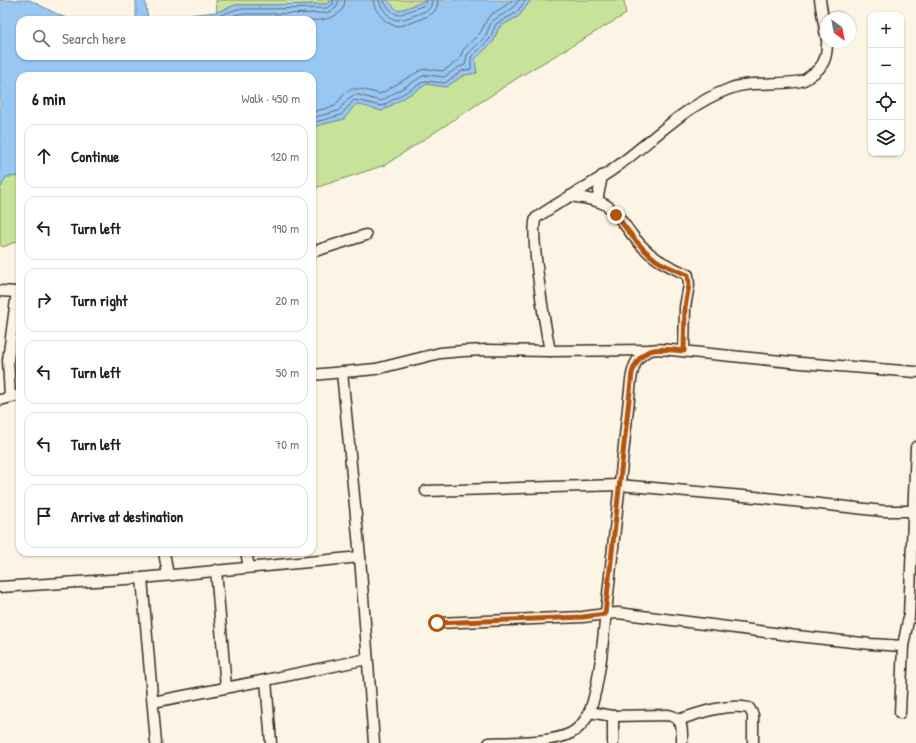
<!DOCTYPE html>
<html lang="en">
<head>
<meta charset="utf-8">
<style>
	body { margin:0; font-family:"Patrick Hand",sans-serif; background:#f2f2f2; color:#202124 }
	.controls { position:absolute; right:12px; top:12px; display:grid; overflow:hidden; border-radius:8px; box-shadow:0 1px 3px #0004 }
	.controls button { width:36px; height:36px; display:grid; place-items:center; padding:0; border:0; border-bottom:1px solid #e0e0e0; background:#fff; color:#202124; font:20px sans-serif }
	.compass { position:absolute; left:820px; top:12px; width:36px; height:36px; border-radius:50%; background:#fff; box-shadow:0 1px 3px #0004; rotate:148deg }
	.stop { position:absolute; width:12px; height:12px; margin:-9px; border:3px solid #b45309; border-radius:50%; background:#fff }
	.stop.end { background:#b45309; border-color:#fff; box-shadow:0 1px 4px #0008 }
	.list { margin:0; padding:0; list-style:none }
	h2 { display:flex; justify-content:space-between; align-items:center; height:52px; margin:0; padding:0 16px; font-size:17px }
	h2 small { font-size:13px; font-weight:400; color:#757577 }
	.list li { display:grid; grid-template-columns:26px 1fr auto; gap:12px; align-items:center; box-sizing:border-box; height:64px; margin:0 8px 8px; padding:0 8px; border:1px solid #e0e0e0; border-radius:12px }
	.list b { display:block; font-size:15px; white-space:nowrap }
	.list em { font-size:13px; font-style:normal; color:#757577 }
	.icon { flex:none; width:22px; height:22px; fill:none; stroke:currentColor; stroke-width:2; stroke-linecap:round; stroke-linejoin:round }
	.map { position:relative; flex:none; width:916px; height:743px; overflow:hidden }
	.search { position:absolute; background:#fff; box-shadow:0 1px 3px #0004; left:16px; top:16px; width:300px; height:44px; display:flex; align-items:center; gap:10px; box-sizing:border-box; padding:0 14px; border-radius:12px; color:#757577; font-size:15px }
	.panel { position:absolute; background:#fff; box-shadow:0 1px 3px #0004; left:16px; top:72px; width:300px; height:484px; border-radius:12px }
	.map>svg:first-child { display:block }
</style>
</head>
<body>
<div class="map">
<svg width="916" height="743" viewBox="0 0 916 743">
	<rect width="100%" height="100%" fill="#fcf5e5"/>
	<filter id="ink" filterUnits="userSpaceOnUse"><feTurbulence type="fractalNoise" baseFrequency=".025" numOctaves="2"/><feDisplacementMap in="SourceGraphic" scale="8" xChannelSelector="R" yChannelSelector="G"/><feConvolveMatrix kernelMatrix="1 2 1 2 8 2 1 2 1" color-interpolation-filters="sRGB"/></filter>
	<g filter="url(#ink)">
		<g fill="#c7e39a" stroke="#81865c">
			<polygon points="216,0 333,0 326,4 263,5 236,5 217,12"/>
			<polygon points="387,0 428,0 398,11"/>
			<polygon points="531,0 624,0 626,14 519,77 385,165 312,189 312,127 344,119 356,103 382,111 427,84 446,87 464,75 477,73 474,59 493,42 499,27 519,16"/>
			<polygon points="20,176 20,240 3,247 0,245 0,189 6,177"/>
		</g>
		<polygon fill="#98c7f3" stroke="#73889e" points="0,0 30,0 57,14 71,20 20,20 20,56 312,56 312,20 136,20 136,0 145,0 148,19 217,12 236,5 263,5 326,4 333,0 387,0 398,11 428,0 531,0 519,16 499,27 493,42 475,59 477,73 464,75 446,87 427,84 382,111 356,104 344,119 312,127 312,76 20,76 20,176 6,177 0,189"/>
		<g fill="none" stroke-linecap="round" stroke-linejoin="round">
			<g stroke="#606973" stroke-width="1">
				<path d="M373,0C374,11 386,25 397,26C404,26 429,17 434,12C437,8 438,4 438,0"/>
				<path d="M379,0C380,7 390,20 398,20C403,20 425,12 429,9C431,6 432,3 432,0"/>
				<path d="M384,0C385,6 393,13 398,15L425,5L427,0"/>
				<polyline points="179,20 218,16 237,9 263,9 327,8 333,4 334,0"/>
				<polyline points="221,20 238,14 263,14 327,13 336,8 339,0"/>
				<path d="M286,20C304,20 344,26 345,0"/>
				<polyline points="312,112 335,106 345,93 352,89 360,89 380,94 421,70 427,69 443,71 459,60 463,50 480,33 489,16 508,4 512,0"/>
				<polyline points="312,118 338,111 349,98 354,95 359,95 381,101 423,76 428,75 444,77 459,67 465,65 467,55 485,37 492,21 512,9 519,0"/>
				<polyline points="312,123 341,115 354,100 382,106 425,81 445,83 462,71 471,69 471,57 489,40 496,24 516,13 526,0"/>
			</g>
			<defs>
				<g id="minor">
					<polyline points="820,0 826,37"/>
					<path d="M570,196C582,198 596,199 606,205C617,212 625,226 633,236C651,258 662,263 688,275L689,285L685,307L684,351"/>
					<polyline points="597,201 602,176"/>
					<polyline points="312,252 366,235"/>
					<polyline points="0,291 17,292 8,360 10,397"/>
					<path d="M550,351C546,331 529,231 536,218C561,200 590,186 615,168C652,141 685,105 729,89C752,80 777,86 801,81C805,80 808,78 811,75C824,67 827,57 827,42"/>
					<polyline points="342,372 360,557 374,743"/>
					<polyline points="312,375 376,369 440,353 463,351 487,350 550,351 650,350"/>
					<polyline points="0,400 20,395"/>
					<polyline points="426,491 619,485 766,498 883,511 913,511"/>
					<polyline points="164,552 168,575"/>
					<polyline points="246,552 249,567"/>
					<polyline points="216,570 226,688"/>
					<polyline points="142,578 156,743"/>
					<polyline points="0,587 142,578 360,557"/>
					<polyline points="437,623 583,617 605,614 618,613 797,636 871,644 903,646 909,616 916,447"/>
					<polyline points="266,680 271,743"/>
					<polyline points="153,702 266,680 367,659"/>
					<path d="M589,712L613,716L668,715C684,718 682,729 682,743"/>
					<polyline points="900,713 903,646"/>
					<path d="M678,720C699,713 727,703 749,708L753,715V743"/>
					<path d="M489,743C510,742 553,743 571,733C579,729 585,721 589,713C596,696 598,677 601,659L631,380C633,367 637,354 651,350C657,348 665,350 671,350L801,363L916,372"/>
					<polyline points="613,743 613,716"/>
				</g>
			</defs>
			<use href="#minor" stroke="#3b2a1e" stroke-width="13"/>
			<use href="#minor" stroke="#fcf5e5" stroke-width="10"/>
		</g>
	</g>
	<g fill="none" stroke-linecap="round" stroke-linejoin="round" filter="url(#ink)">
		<path stroke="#b45309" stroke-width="5" d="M437,623L583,617L605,614L632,373C642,344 659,349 684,351L685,307L689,285L688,275C677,270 666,267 656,260C640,248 628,231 616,215"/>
	</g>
</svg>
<div class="controls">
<button>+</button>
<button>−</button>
<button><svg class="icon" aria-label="locate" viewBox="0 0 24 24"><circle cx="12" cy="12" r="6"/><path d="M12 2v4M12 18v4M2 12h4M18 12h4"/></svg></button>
<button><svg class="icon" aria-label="layers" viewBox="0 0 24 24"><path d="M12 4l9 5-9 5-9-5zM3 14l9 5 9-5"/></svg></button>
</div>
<svg class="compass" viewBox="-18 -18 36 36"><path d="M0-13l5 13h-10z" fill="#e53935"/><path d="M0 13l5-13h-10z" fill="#757577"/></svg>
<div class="stop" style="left:437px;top:623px"></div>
<div class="stop end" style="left:616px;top:215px"></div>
<div class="search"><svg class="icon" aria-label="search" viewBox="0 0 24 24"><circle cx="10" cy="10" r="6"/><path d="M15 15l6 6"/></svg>Search here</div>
<section class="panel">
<h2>6 min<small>Walk · 450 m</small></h2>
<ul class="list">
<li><svg class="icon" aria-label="ahead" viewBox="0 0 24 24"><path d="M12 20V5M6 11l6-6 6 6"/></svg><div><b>Continue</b></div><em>120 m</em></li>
<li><svg class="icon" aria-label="left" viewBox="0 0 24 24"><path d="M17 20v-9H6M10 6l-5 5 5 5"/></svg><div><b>Turn left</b></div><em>190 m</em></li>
<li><svg class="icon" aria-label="right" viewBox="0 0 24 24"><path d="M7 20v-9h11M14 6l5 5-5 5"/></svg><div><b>Turn right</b></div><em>20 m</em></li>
<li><svg class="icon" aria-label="left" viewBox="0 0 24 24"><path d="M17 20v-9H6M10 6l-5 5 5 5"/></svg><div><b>Turn left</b></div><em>50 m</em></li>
<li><svg class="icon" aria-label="left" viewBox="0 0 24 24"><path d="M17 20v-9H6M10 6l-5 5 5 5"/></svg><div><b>Turn left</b></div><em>70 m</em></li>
<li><svg class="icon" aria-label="arrive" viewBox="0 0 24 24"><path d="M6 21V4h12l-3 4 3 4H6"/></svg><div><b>Arrive at destination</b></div></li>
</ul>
</section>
</div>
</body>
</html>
